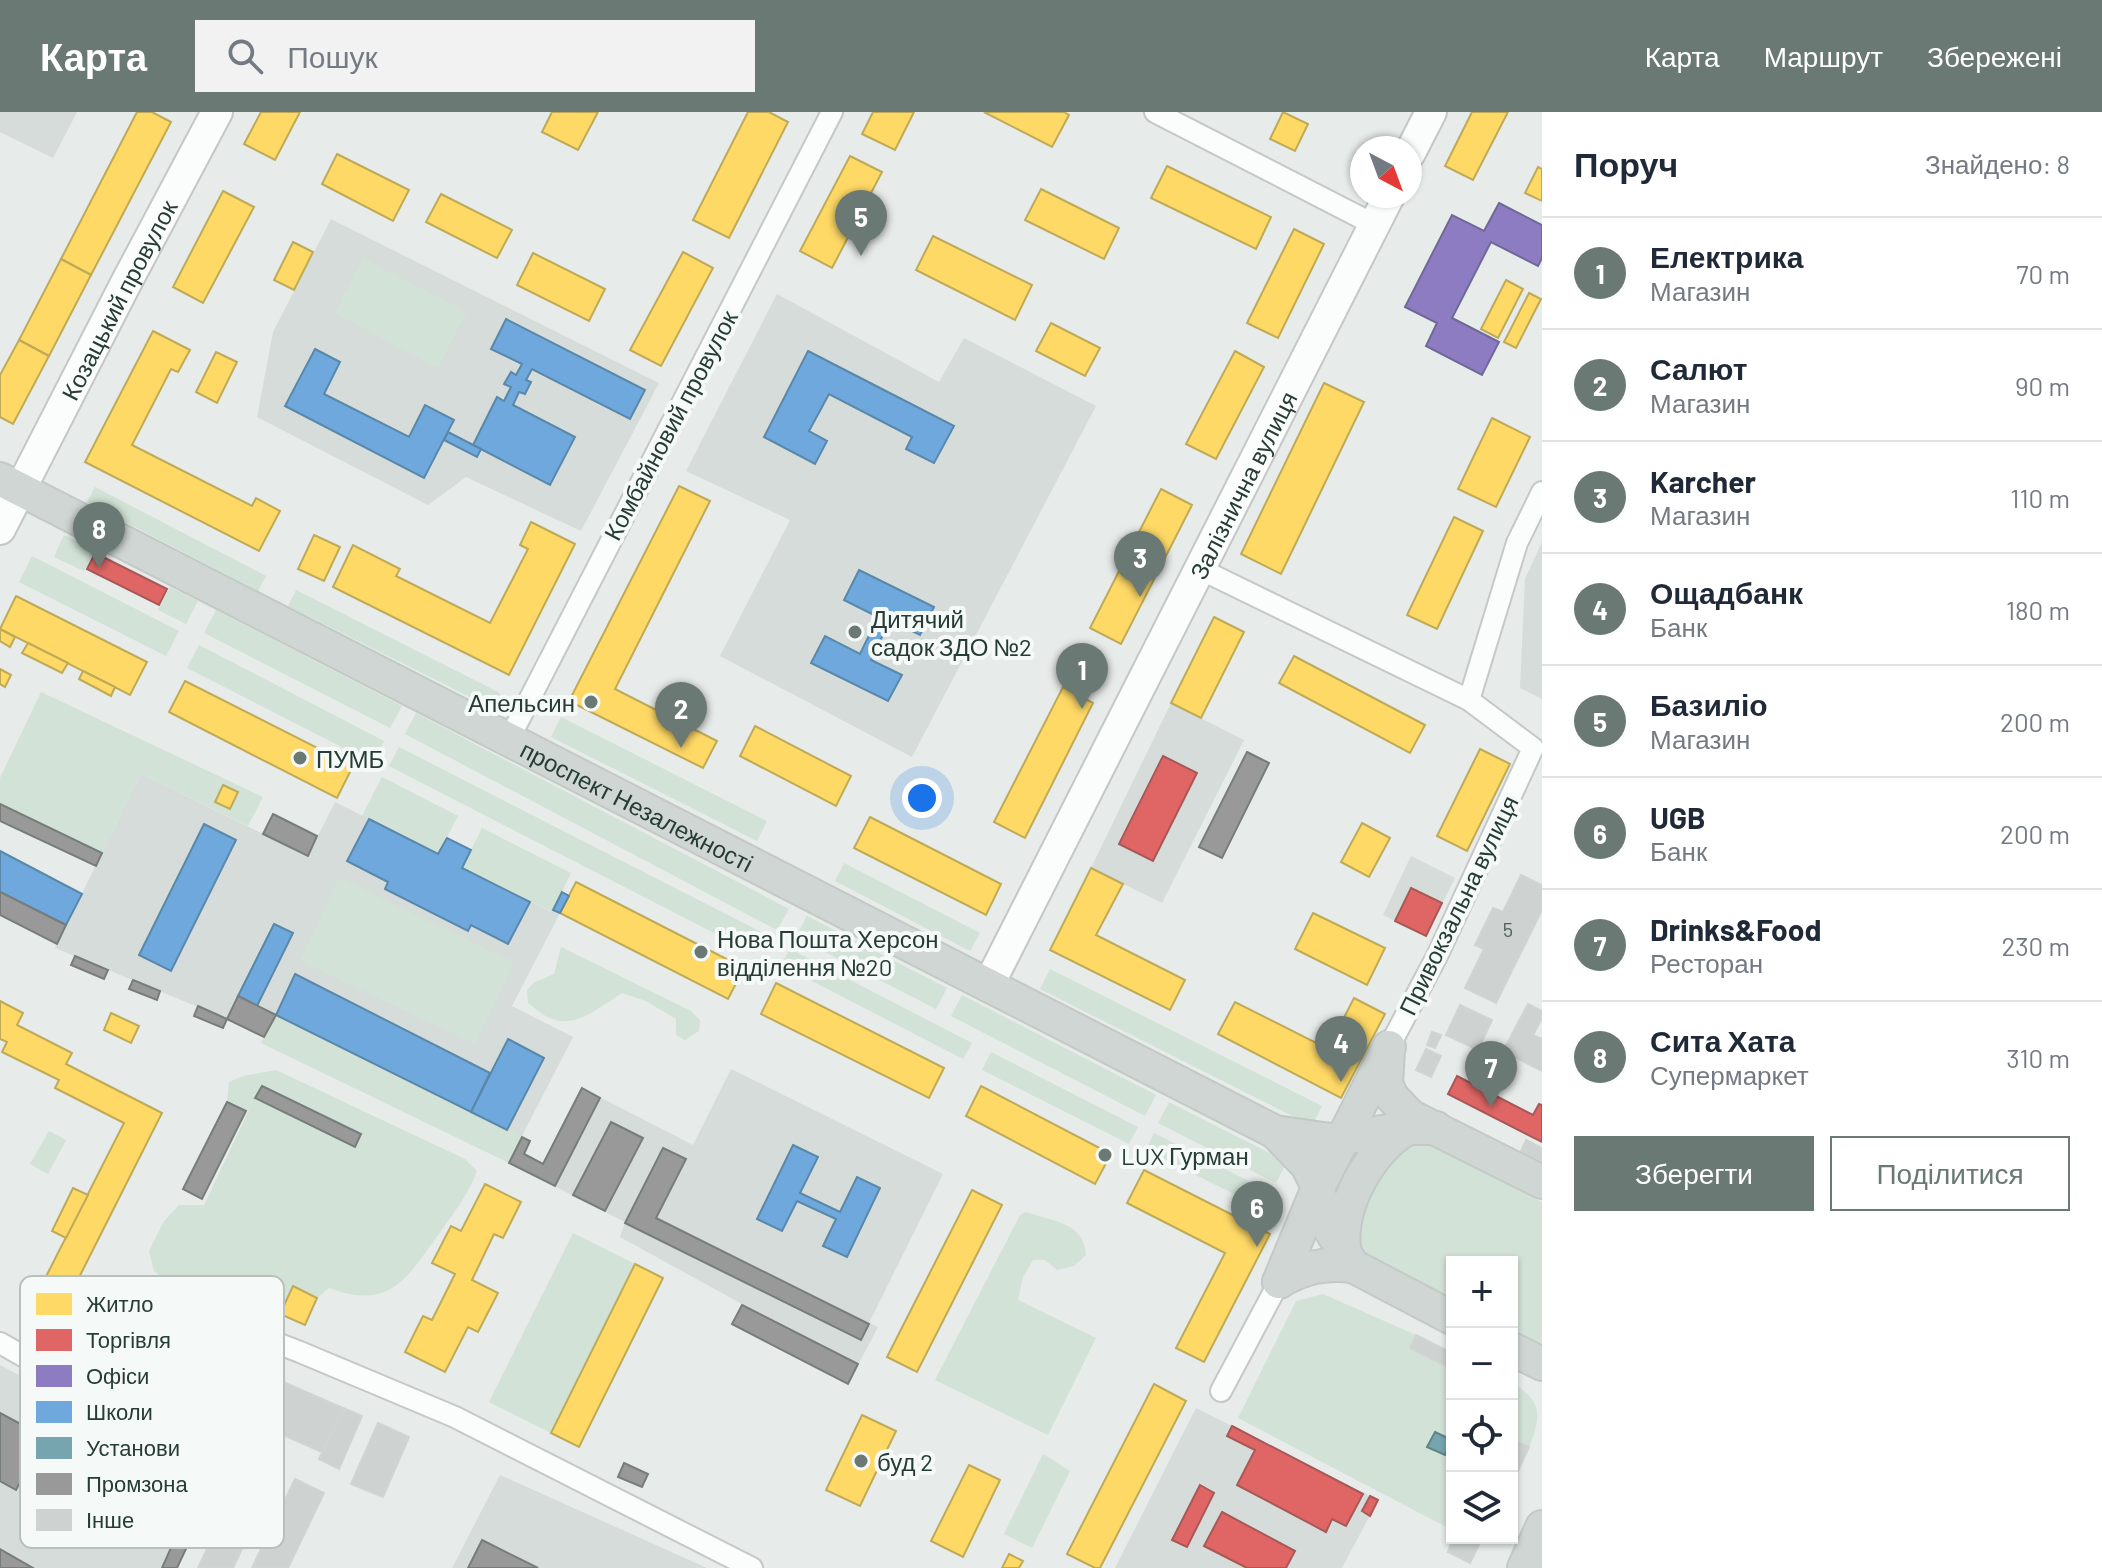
<!DOCTYPE html>
<html lang="uk">
<head>
<meta charset="utf-8">
<style>
	body { margin:0; font-family:Barlow,sans-serif; background:#f2f2f3; color:#1f2937 }
	.controls { position:absolute; right:24px; bottom:24px; display:grid; overflow:hidden; border-radius:0px; box-shadow:0 2px 6px #0004 }
	.controls button { width:72px; height:72px; display:grid; place-items:center; padding:0; border:0; border-bottom:2px solid #e0e1e3; background:#fff; color:#1f2937; font:40px sans-serif }
	.compass { position:absolute; left:1350px; top:24px; width:72px; height:72px; border-radius:50%; background:#fff; box-shadow:0 2px 6px #0004; rotate:139deg }
	.you { position:absolute; left:922px; top:686px; width:28px; height:28px; margin:-20px; border:6px solid #fff; border-radius:50%; background:#1a73e8; box-shadow:0 0 0 12px #1a73e833 }
	.badge { display:grid; place-items:center; width:52px; height:52px; border-radius:50%; background:#6a7974; color:#fff; font-size:26px; font-weight:700 }
	.pin { position:absolute; translate:-50% -66px; filter:drop-shadow(0 2px 4px #0008) }
	.pin::after { content:''; position:absolute; top:42px; width:28px; height:24px; background:inherit; clip-path:polygon(0 0,100% 0,50% 100%) }
	.list { margin:0; padding:0; list-style:none }
	h2 { display:flex; justify-content:space-between; align-items:center; height:104px; margin:0; padding:0 32px; font-size:34px }
	h2 small { font-size:26px; font-weight:400; color:#747a83 }
	.list li { display:grid; grid-template-columns:52px 1fr auto; gap:24px; align-items:center; box-sizing:border-box; height:112px; padding:0 32px; border-top:2px solid #e0e1e3 }
	.list b { display:block; font-size:30px; white-space:nowrap }
	.list p { margin:0; font-size:26px; white-space:nowrap; color:#747a83 }
	.list em { font-size:26px; font-style:normal; color:#747a83 }
	.actions { display:flex; gap:16px; padding:24px 32px }
	.actions a { flex:1; padding:18px 0; border:2px solid #6a7974; border-radius:0px; text-align:center; font-size:28px; color:#6a7974 }
	.actions .main { background:#6a7974; color:#fff }
	.icon { flex:none; width:44px; height:44px; fill:none; stroke:currentColor; stroke-width:2; stroke-linecap:round; stroke-linejoin:round }
	.map { position:relative; flex:none; width:1542px; height:1456px; overflow:hidden }
	header { display:flex; align-items:center; gap:48px; box-sizing:border-box; height:112px; padding:0 40px; background:#6a7974; color:#fff }
	header strong { font-size:38px }
	nav { display:flex; gap:44px; margin-inline-start:auto; font-size:28px }
	.search { width:560px; height:72px; background:#f2f2f3; display:flex; align-items:center; gap:20px; box-sizing:border-box; padding:0 28px; border-radius:0px; color:#747a83; font-size:30px }
	main { display:flex }
	aside { flex:1; background:#fff }
	.map>svg:first-child { display:block }
</style>
</head>
<body>
<header>
<strong>Карта</strong>
<div class="search"><svg class="icon" aria-label="search" viewBox="0 0 24 24"><circle cx="10" cy="10" r="6"/><path d="M15 15l6 6"/></svg>Пошук</div>
<nav><a>Карта</a><a>Маршрут</a><a>Збережені</a></nav>
</header>
<main>
<div class="map">
<svg width="1542" height="1456" viewBox="0 0 1542 1456">
	<rect width="100%" height="100%" fill="#e7ebe9"/>
	<g fill="#d5dcd9">
		<polygon points="0,0 77,0 53,46 0,20"/>
		<polygon points="331,107 659,271 581,419 466,365 428,393 257,305 273,220"/>
		<polygon points="777,182 939,270 964,226 1096,294 912,645 720,544 790,408 686,359"/>
		<polygon points="1542,430 1542,587 1520,576 1525,467"/>
		<polygon points="1171,591 1244,628 1162,791 1091,756"/>
		<polygon points="141,662 308,744 335,690 551,800 553,798 560,801 512,894 573,925 522,1024 530,1029 524,1042 543,1052 582,976 693,1033 731,957 943,1062 869,1211 878,1215 848,1272 732,1212 742,1192 620,1125 625,1110 509,1051 521,1025 239,885 227,907 55,836"/>
		<polygon points="1411,744 1455,766 1426,824 1383,803"/>
		<polygon points="0,1253 84,1298 103,1287 214,1339 162,1456 0,1456"/>
		<polygon points="1196,1296 1378,1388 1342,1456 1115,1456"/>
		<polygon points="500,1363 707,1456 452,1456"/>
	</g>
	<g fill="#d2e2d6" fill-rule="evenodd">
		<polygon points="363,146 467,200 438,256 334,201"/>
		<polygon points="95,375 266,464 258,479 87,390"/>
		<polygon points="64,423 95,438 84,459 54,445"/>
		<polygon points="32,444 179,519 166,544 19,470"/>
		<polygon points="170,475 198,489 186,512 158,498"/>
		<polygon points="296,478 500,581 492,596 288,494"/>
		<polygon points="216,498 402,594 390,616 204,521"/>
		<polygon points="199,533 384,629 373,651 187,556"/>
		<polygon points="41,580 263,685 248,714 141,662 102,741 0,692 0,666"/>
		<polygon points="416,601 789,797 777,818 405,622"/>
		<polygon points="561,605 767,709 757,729 551,625"/>
		<polygon points="399,635 763,821 753,841 389,654"/>
		<polygon points="382,665 458,704 438,742 362,704"/>
		<polygon points="482,716 571,761 552,800 462,756"/>
		<polygon points="844,751 980,821 970,839 835,769"/>
		<polygon points="339,766 514,850 475,932 300,849"/>
		<polygon points="807,804 947,876 936,897 796,825"/>
		<path d="M561,835L691,899L700,908L699,919L685,928L676,923V907L646,889L622,881C601,893 577,918 550,906C542,903 535,896 528,891L527,878L535,870L554,862Z"/>
		<polygon points="790,837 972,931 963,947 781,853"/>
		<polygon points="1050,857 1322,994 1312,1014 1040,877"/>
		<polygon points="962,883 1156,983 1145,1004 951,904"/>
		<polygon points="276,903 522,1025 509,1051 261,931"/>
		<polygon points="991,940 1138,1015 1129,1032 982,958"/>
		<path d="M276,958L465,1047L477,1059C468,1083 453,1102 438,1123C407,1166 390,1199 329,1176L317,1186L293,1175L280,1202L265,1213L172,1175L154,1159L149,1139L164,1109L179,1093H204L249,998L246,999L227,990L229,970L243,964ZM262,974L361,1021L354,1034L256,987Z"/>
		<polygon points="1169,990 1287,1050 1276,1071 1158,1011"/>
		<polygon points="49,1019 66,1028 48,1062 30,1052"/>
		<polygon points="1154,1021 1284,1087 1276,1103 1146,1038"/>
		<polygon points="1424,1028 1542,1090 1542,1237 1512,1222 1512,1150 1452,1150 1452,1192 1363,1146 1350,1118 1393,1036"/>
		<path d="M1026,1100C1054,1110 1084,1110 1086,1143L1074,1154L1057,1158L1045,1148H1033L1023,1165L1018,1188L1096,1226L1048,1323L935,1268L1020,1103Z"/>
		<polygon points="573,1121 635,1152 551,1321 489,1290"/>
		<polygon points="1323,1182 1416,1223 1410,1236 1452,1257 1452,1418 1238,1306 1296,1189"/>
		<path d="M1512,1271C1542,1288 1542,1304 1529,1335L1512,1328Z"/>
		<polygon points="1043,1342 1070,1359 1032,1436 1004,1422"/>
	</g>
	<g fill="#ffd966" stroke="#beaa57" stroke-width="2">
		<polygon points="137,0 152,0 171,10 91,163 61,147"/>
		<polygon points="261,0 300,0 275,48 244,32"/>
		<polygon points="552,0 598,0 578,38 542,20"/>
		<polygon points="748,0 769,0 788,10 729,126 693,108"/>
		<polygon points="873,0 914,0 895,38 862,22"/>
		<polygon points="984,0 1064,0 1069,3 1052,35"/>
		<polygon points="1283,0 1308,12 1295,39 1270,27"/>
		<polygon points="1472,0 1508,0 1473,68 1445,54"/>
		<polygon points="337,42 409,78 393,109 322,72"/>
		<polygon points="850,44 882,60 832,156 800,139"/>
		<polygon points="1167,54 1271,105 1256,137 1151,86"/>
		<polygon points="1538,55 1542,57 1542,89 1525,81"/>
		<polygon points="1041,77 1119,116 1104,147 1025,108"/>
		<polygon points="223,79 254,95 203,191 173,175"/>
		<polygon points="441,82 512,118 497,146 426,110"/>
		<polygon points="1294,117 1324,132 1278,226 1247,211"/>
		<polygon points="933,124 1032,173 1015,208 916,158"/>
		<polygon points="293,130 313,140 294,178 274,168"/>
		<polygon points="683,140 713,156 661,254 630,238"/>
		<polygon points="533,141 605,177 589,209 517,173"/>
		<polygon points="61,147 91,163 49,244 19,228"/>
		<polygon points="1506,168 1523,177 1498,226 1481,217"/>
		<polygon points="1529,181 1541,187 1516,236 1504,230"/>
		<polygon points="1051,211 1100,236 1085,264 1036,239"/>
		<polygon points="153,219 190,238 178,260 171,257 132,333 252,394 256,386 280,399 259,439 85,350"/>
		<polygon points="19,228 49,244 13,312 0,305 0,263"/>
		<polygon points="1235,239 1264,255 1216,347 1186,332"/>
		<polygon points="216,240 237,250 217,291 196,280"/>
		<polygon points="1324,271 1364,290 1281,462 1241,442"/>
		<polygon points="1492,306 1530,325 1496,395 1458,377"/>
		<polygon points="679,374 710,389 615,577 717,629 703,656 569,589"/>
		<polygon points="1161,377 1192,393 1121,532 1090,516"/>
		<polygon points="1454,405 1483,419 1437,517 1407,503"/>
		<polygon points="531,410 575,432 509,563 333,475 353,433 400,457 396,464 490,511 528,437 520,433"/>
		<polygon points="314,423 340,435 324,469 298,457"/>
		<polygon points="16,484 147,550 130,583 0,517"/>
		<polygon points="1214,505 1244,520 1201,606 1171,591"/>
		<polygon points="0,517 15,525 10,535 0,529"/>
		<polygon points="28,531 68,551 62,561 22,541"/>
		<polygon points="1294,544 1425,613 1410,641 1279,571"/>
		<polygon points="0,557 11,563 5,575 0,572"/>
		<polygon points="83,559 115,575 111,584 79,567"/>
		<polygon points="185,569 353,654 337,686 169,600"/>
		<polygon points="1063,575 1093,591 1025,726 994,710"/>
		<polygon points="755,614 851,664 836,694 740,644"/>
		<polygon points="1480,637 1510,652 1467,739 1437,724"/>
		<polygon points="223,673 238,680 230,697 215,690"/>
		<polygon points="870,705 1001,772 986,803 854,736"/>
		<polygon points="1362,711 1390,726 1369,765 1341,750"/>
		<polygon points="1091,756 1123,772 1096,823 1185,868 1170,898 1050,838"/>
		<polygon points="576,770 744,856 728,887 560,801"/>
		<polygon points="1313,801 1385,836 1367,873 1295,837"/>
		<polygon points="776,871 944,956 929,986 761,902"/>
		<polygon points="1354,886 1385,902 1341,986 1218,922 1235,890 1328,937"/>
		<polygon points="0,889 23,901 17,913 72,941 66,952 162,1001 53,1217 26,1204 124,1011 55,976 59,968 2,940 7,930 0,927"/>
		<polygon points="111,901 139,914 131,931 104,918"/>
		<polygon points="981,974 1111,1042 1095,1072 966,1004"/>
		<polygon points="1144,1058 1270,1122 1204,1250 1176,1236 1225,1141 1127,1091"/>
		<polygon points="485,1072 521,1090 503,1126 494,1122 472,1168 498,1181 478,1220 468,1215 445,1260 405,1240 423,1204 432,1208 455,1162 432,1151 451,1114 461,1119"/>
		<polygon points="73,1076 88,1083 66,1126 52,1119"/>
		<polygon points="972,1078 1002,1093 917,1260 887,1245"/>
		<polygon points="635,1152 663,1166 579,1335 551,1321"/>
		<polygon points="293,1174 317,1186 305,1213 280,1202"/>
		<polygon points="1154,1272 1186,1289 1100,1456 1095,1456 1067,1442"/>
		<polygon points="862,1303 896,1319 860,1394 826,1378"/>
		<polygon points="969,1353 1000,1368 963,1445 931,1429"/>
		<polygon points="1009,1442 1023,1449 1019,1456 1002,1456"/>
	</g>
	<g fill="#e06666" stroke="#a85957" stroke-width="2">
		<polygon points="95,441 167,477 159,493 87,457"/>
		<polygon points="1163,644 1197,661 1153,749 1119,732"/>
		<polygon points="1411,776 1442,791 1426,824 1395,809"/>
		<polygon points="1457,964 1533,1003 1539,992 1542,993 1542,1030 1448,982"/>
		<polygon points="1232,1314 1363,1382 1346,1414 1332,1407 1326,1420 1237,1373 1255,1338 1227,1324"/>
		<polygon points="1200,1373 1214,1381 1187,1435 1172,1428"/>
		<polygon points="1370,1384 1378,1388 1370,1404 1362,1399"/>
		<polygon points="1222,1400 1295,1439 1286,1456 1247,1456 1204,1434"/>
	</g>
	<polygon fill="#8e7cc3" stroke="#6f6998" stroke-width="2" points="1499,91 1542,113 1542,146 1538,154 1491,130 1452,206 1499,230 1482,263 1426,234 1437,211 1405,195 1452,103 1484,119"/>
	<g fill="#6fa8dc" stroke="#5988aa" stroke-width="2">
		<polygon points="506,207 645,278 630,307 532,257 526,268 531,270 525,282 519,280 513,293 575,325 550,373 473,333 497,285 504,289 511,275 504,272 511,260 516,263 522,252 491,237"/>
		<polygon points="315,237 340,250 324,282 409,325 425,293 454,308 424,366 285,294"/>
		<polygon points="808,239 954,314 934,351 906,337 912,325 829,282 809,319 827,329 815,352 764,325"/>
		<polygon points="448,320 481,337 477,345 444,328"/>
		<polygon points="859,458 934,495 920,523 890,508 871,548 902,563 888,589 811,551 825,524 860,542 878,505 844,488"/>
		<polygon points="369,707 438,742 447,726 471,738 462,756 530,790 508,832 471,813 468,819 385,777 388,770 347,749"/>
		<polygon points="204,712 236,728 171,859 139,843"/>
		<polygon points="0,739 82,782 66,813 0,780"/>
		<polygon points="562,780 569,784 560,801 553,798"/>
		<polygon points="274,812 293,821 257,894 238,884"/>
		<polygon points="295,862 490,961 471,1000 276,903"/>
		<polygon points="508,927 544,946 507,1018 471,1000"/>
		<polygon points="793,1033 818,1045 800,1081 840,1100 857,1065 880,1076 847,1145 823,1134 836,1107 797,1089 782,1119 757,1107"/>
	</g>
	<polygon fill="#76a5af" stroke="#5e868a" stroke-width="2" points="1435,1320 1452,1328 1445,1343 1427,1335"/>
	<g fill="#999" stroke="#767d7b" stroke-width="2">
		<polygon points="1247,640 1269,651 1222,746 1199,735"/>
		<polygon points="0,692 102,741 96,754 0,709"/>
		<polygon points="273,702 317,724 308,744 263,722"/>
		<polygon points="0,780 66,813 57,832 0,803"/>
		<polygon points="75,844 108,858 104,867 71,853"/>
		<polygon points="133,868 160,879 157,888 129,877"/>
		<polygon points="238,884 276,903 264,925 227,907"/>
		<polygon points="198,894 227,907 223,916 194,904"/>
		<polygon points="262,974 361,1022 355,1035 255,986"/>
		<polygon points="582,976 600,986 555,1074 509,1051 522,1025 530,1029 524,1042 543,1052"/>
		<polygon points="227,990 246,999 202,1087 183,1077"/>
		<polygon points="611,1010 643,1026 605,1099 573,1083"/>
		<polygon points="663,1036 686,1047 656,1106 869,1212 861,1228 625,1111"/>
		<polygon points="742,1193 858,1252 848,1272 732,1212"/>
		<polygon points="0,1301 45,1325 16,1378 0,1369"/>
		<polygon points="214,1339 229,1345 177,1456 162,1456"/>
		<polygon points="624,1351 648,1362 642,1375 618,1365"/>
		<polygon points="482,1428 538,1456 468,1456"/>
		<polygon points="0,1437 33,1456 0,1456"/>
	</g>
	<g fill="#ced2d0" stroke="#d0d4d2" stroke-width="2">
		<polygon points="1521,763 1542,773 1542,798 1496,891 1465,876 1484,837 1475,833 1493,796 1503,800"/>
		<polygon points="1528,892 1542,899 1542,906 1533,923 1542,927 1542,959 1503,939"/>
		<polygon points="1460,893 1492,908 1478,938 1446,923"/>
		<polygon points="1432,920 1441,923 1435,936 1427,933"/>
		<polygon points="1426,937 1441,944 1431,965 1416,958"/>
		<polygon points="1526,1028 1542,1036 1542,1050 1521,1039"/>
		<polygon points="1416,1223 1452,1241 1452,1257 1410,1236"/>
		<polygon points="267,1263 343,1296 324,1341 247,1307"/>
		<polygon points="343,1296 362,1304 339,1357 319,1347"/>
		<polygon points="378,1311 409,1325 383,1385 351,1372"/>
		<polygon points="1512,1328 1529,1335 1512,1372"/>
		<polygon points="252,1366 271,1375 233,1456 198,1456 239,1370 248,1375"/>
		<polygon points="295,1367 324,1381 288,1456 252,1456"/>
		<polygon points="1453,1426 1469,1426 1480,1431 1470,1451 1448,1440"/>
	</g>
	<g fill="none" stroke-linecap="round" stroke-linejoin="round">
		<defs>
			<g id="street">
				<polyline points="1155,0 1375,113"/>
				<polyline points="1200,457 1469,588 1533,636 1438,842 1389,935"/>
				<polyline points="1469,588 1517,431 1542,380"/>
				<polyline points="509,627 832,0"/>
				<polyline points="0,1231 79,1276 97,1274 134,1193 147,1183 154,1183 300,1240 455,1305 752,1456"/>
				<polyline points="1221,1279 1279,1170"/>
			</g>
			<g id="secondary">
				<polyline points="1410,41 1431,0"/>
				<path id="s1" d="M0,417L126,171L217,0"/>
				<path id="s2" d="M988,874L1389,84"/>
			</g>
			<g id="primary">
				<path id="s3" d="M0,367L1275,1020L1330,1028L1408,1016H1436"/>
				<polyline points="1388,939 1386,972 1392,985 1410,1004 1542,1070"/>
				<polyline points="1275,1020 1307,1053 1315,1069 1330,1117 1353,1154 1452,1206"/>
				<path d="M1344,1137C1339,1093 1370,1038 1408,1016"/>
				<polyline points="1279,1170 1317,1078 1389,935"/>
				<path d="M1279,1170C1303,1155 1325,1151 1353,1154"/>
				<polyline points="1512,1237 1542,1252"/>
				<polyline points="1524,1456 1542,1415"/>
			</g>
		</defs>
		<use href="#street" stroke="#c4c8c6" stroke-width="24"/>
		<use href="#secondary" stroke="#c3c8c6" stroke-width="34"/>
		<use href="#primary" stroke="#c3c9c7" stroke-width="36"/>
		<use href="#street" stroke="#fbfcfc" stroke-width="20"/>
		<use href="#secondary" stroke="#fbfcfc" stroke-width="30"/>
		<use href="#primary" stroke="#cfd6d3" stroke-width="32"/>
	</g>
	<g fill="#6a7974" stroke="#f5f9f7" stroke-width="3">
		<circle cx="855" cy="520" r="8"/>
		<circle cx="591" cy="590" r="8"/>
		<circle cx="300" cy="646" r="8"/>
		<circle cx="701" cy="840" r="8"/>
		<circle cx="1105" cy="1043" r="8"/>
		<circle cx="861" cy="1349" r="8"/>
	</g>
	<g text-anchor="middle" dominant-baseline="central" stroke-width="8" stroke-linejoin="round" paint-order="stroke">
		<g font-size="20" fill="#51625c">
			<text x="1508" y="817">5</text>
		</g>
		<g font-size="24" fill="#263c35" stroke="#f5f9f7">
			<text stroke="none"><textPath href="#s1" startOffset="258">Козацький провулок</textPath></text>
			<text transform="translate(670 313) rotate(-62)">Комбайновий провулок</text>
			<text stroke="none"><textPath href="#s2" startOffset="562">Залізнична вулиця</textPath></text>
			<text stroke="none"><textPath href="#s3" startOffset="716">проспект Незалежності</textPath></text>
			<text transform="translate(1458 793) rotate(-64)">Привокзальна вулиця</text>
		</g>
		<g font-size="24" fill="#263c35" stroke="#f5f9f7" text-anchor="start">
			<text x="871" y="506">Дитячий<tspan x="871" dy="28">садок ЗДО №2</tspan></text>
			<text x="575" y="590" text-anchor="end">Апельсин</text>
			<text x="316" y="646">ПУМБ</text>
			<text x="717" y="826">Нова Пошта Херсон<tspan x="717" dy="28">відділення №20</tspan></text>
			<text x="1121" y="1043">LUX Гурман</text>
			<text x="877" y="1349">буд 2</text>
		</g>
	</g>
	<rect x="20" y="1164" width="264" height="272" rx="12" fill="#f5f9f7" stroke="#b7c0bd" stroke-width="2"/>
	<rect x="36" y="1181" width="36" height="22" fill="#ffd966"/>
	<rect x="36" y="1217" width="36" height="22" fill="#e06666"/>
	<rect x="36" y="1253" width="36" height="22" fill="#8e7cc3"/>
	<rect x="36" y="1289" width="36" height="22" fill="#6fa8dc"/>
	<rect x="36" y="1325" width="36" height="22" fill="#76a5af"/>
	<rect x="36" y="1361" width="36" height="22" fill="#999"/>
	<rect x="36" y="1397" width="36" height="22" fill="#ced2d0"/>
	<g font-size="22" fill="#263c35">
		<text x="86" y="1200">Житло</text>
		<text x="86" y="1236">Торгівля</text>
		<text x="86" y="1272">Офіси</text>
		<text x="86" y="1308">Школи</text>
		<text x="86" y="1344">Установи</text>
		<text x="86" y="1380">Промзона</text>
		<text x="86" y="1416">Інше</text>
	</g>
</svg>
<div class="controls">
<button>+</button>
<button>−</button>
<button><svg class="icon" aria-label="locate" viewBox="0 0 24 24"><circle cx="12" cy="12" r="6"/><path d="M12 2v4M12 18v4M2 12h4M18 12h4"/></svg></button>
<button><svg class="icon" aria-label="layers" viewBox="0 0 24 24"><path d="M12 4l9 5-9 5-9-5zM3 14l9 5 9-5"/></svg></button>
</div>
<svg class="compass" viewBox="-18 -18 36 36"><path d="M0-13l5 13h-10z" fill="#e53935"/><path d="M0 13l5-13h-10z" fill="#747a83"/></svg>
<div class="you"></div>
<div class="pin badge" style="left:1082px;top:597px">1</div>
<div class="pin badge" style="left:681px;top:636px">2</div>
<div class="pin badge" style="left:1140px;top:485px">3</div>
<div class="pin badge" style="left:1341px;top:970px">4</div>
<div class="pin badge" style="left:861px;top:144px">5</div>
<div class="pin badge" style="left:1257px;top:1135px">6</div>
<div class="pin badge" style="left:1491px;top:995px">7</div>
<div class="pin badge" style="left:99px;top:456px">8</div>
</div>
<aside>
<h2>Поруч<small>Знайдено: 8</small></h2>
<ul class="list">
<li><span class="badge">1</span><div><b>Електрика</b><p>Магазин</p></div><em>70 m</em></li>
<li><span class="badge">2</span><div><b>Салют</b><p>Магазин</p></div><em>90 m</em></li>
<li><span class="badge">3</span><div><b>Karcher</b><p>Магазин</p></div><em>110 m</em></li>
<li><span class="badge">4</span><div><b>Ощадбанк</b><p>Банк</p></div><em>180 m</em></li>
<li><span class="badge">5</span><div><b>Базиліо</b><p>Магазин</p></div><em>200 m</em></li>
<li><span class="badge">6</span><div><b>UGB</b><p>Банк</p></div><em>200 m</em></li>
<li><span class="badge">7</span><div><b>Drinks&amp;Food</b><p>Ресторан</p></div><em>230 m</em></li>
<li><span class="badge">8</span><div><b>Сита Хата</b><p>Супермаркет</p></div><em>310 m</em></li>
</ul>
<div class="actions"><a class="main">Зберегти</a><a>Поділитися</a></div>
</aside>
</main>
</body>
</html>
